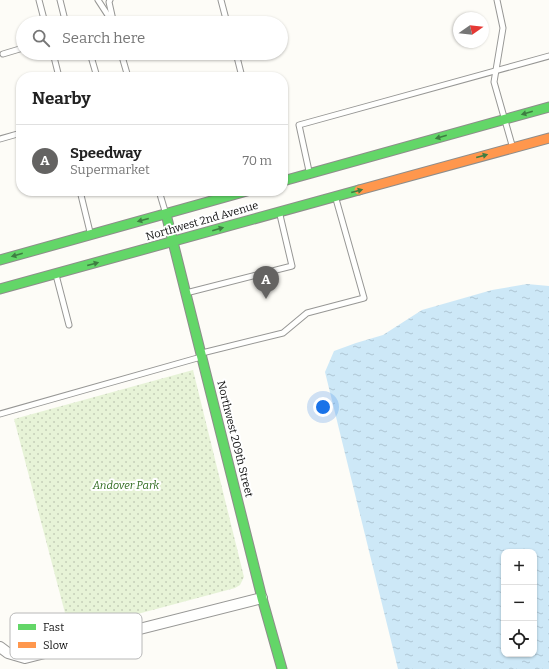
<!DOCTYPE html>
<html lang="en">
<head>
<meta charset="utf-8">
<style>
	body { margin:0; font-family:Bitter,serif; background:#f6f6f6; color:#222 }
	.controls { position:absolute; right:12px; bottom:12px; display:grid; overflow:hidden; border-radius:8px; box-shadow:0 1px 3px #0004 }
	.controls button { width:36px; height:36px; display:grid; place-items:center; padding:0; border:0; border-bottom:1px solid #e0e0e0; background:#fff; color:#222; font:20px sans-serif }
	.compass { position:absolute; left:453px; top:12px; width:36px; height:36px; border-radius:50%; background:#fff; box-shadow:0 1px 3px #0004; rotate:76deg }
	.you { position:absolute; left:323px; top:407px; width:14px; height:14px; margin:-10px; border:3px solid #fff; border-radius:50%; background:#1a73e8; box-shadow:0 0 0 6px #1a73e833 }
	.badge { display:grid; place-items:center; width:26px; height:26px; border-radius:50%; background:#646362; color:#fff; font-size:13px; font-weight:700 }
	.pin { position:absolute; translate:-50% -33px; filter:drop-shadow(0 1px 2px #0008) }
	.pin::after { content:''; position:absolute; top:21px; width:14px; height:12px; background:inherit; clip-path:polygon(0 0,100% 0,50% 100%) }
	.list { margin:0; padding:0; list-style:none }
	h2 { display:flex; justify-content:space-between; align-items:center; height:52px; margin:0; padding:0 16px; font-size:17px }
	h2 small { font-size:13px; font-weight:400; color:#767676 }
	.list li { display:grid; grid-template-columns:26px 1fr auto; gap:12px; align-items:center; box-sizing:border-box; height:72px; padding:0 16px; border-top:1px solid #e0e0e0 }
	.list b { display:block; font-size:15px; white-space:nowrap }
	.list p { margin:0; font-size:13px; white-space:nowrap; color:#767676 }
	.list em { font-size:13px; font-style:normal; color:#767676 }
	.icon { flex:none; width:22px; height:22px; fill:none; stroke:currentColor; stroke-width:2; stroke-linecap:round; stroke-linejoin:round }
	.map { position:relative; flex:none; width:549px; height:669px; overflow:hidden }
	.search { position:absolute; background:#fff; box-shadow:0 1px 3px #0004; left:16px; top:16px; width:272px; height:44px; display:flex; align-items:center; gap:10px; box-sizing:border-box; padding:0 14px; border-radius:22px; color:#767676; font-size:15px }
	.panel { position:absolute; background:#fff; box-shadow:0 1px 3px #0004; left:16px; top:72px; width:272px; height:124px; border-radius:16px }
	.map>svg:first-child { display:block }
</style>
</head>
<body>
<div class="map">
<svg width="549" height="669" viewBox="0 0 549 669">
	<defs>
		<pattern id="park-dots" width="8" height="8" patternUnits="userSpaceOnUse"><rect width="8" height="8" fill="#e7f3d7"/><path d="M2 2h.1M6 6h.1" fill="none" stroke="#c5cfb8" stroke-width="1.8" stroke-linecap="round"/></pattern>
		<pattern id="water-ripples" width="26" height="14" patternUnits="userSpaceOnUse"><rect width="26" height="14" fill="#cde8f7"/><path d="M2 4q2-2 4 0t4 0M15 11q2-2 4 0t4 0" fill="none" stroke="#afc6d3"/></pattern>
	</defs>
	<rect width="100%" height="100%" fill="#fdfcf7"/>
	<polygon fill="url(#park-dots)" points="193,370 244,577 240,585 235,588 70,632 14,419"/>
	<path fill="url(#water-ripples)" fill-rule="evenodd" d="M527,284L549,286V669H398L325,372L334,351L356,343L383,335L422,310L492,290ZM504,552H534V654H504Z"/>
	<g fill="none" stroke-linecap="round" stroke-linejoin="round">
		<defs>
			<g id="lane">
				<polyline points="39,0 45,23"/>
				<polyline points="60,0 65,20 70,23"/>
				<polyline points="98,0 113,23"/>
				<polyline points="110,0 109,2 113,20"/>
				<polyline points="221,0 227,23"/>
				<polyline points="497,0 503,28 494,82 512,145"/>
				<polyline points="53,23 65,20"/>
				<polyline points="53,53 59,77"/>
				<polyline points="90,53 97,77"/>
				<polyline points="121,53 128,77"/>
				<polyline points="236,53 242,77"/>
				<polyline points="3,54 23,48"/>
				<polyline points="0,139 21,133"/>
				<polyline points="309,171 299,125 549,56"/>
				<polyline points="80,191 90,232"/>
				<polyline points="159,191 165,211"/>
				<polyline points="56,275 69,325"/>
				<polyline points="186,293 292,266 280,215"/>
				<polyline points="202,353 283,333 307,313 364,298 336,199"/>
				<polyline points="0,414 201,357"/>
			</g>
			<polyline id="street" points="0,647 8,653 25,658 262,598"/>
			<g id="fast">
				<polyline points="283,181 549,107"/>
				<polyline points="166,214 262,598 282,669"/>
				<polyline points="0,260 247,191"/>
				<polyline points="0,289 359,190"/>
			</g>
			<polyline id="slow" points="359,190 549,138"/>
		</defs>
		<use href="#lane" stroke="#979795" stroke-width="7"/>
		<use href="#street" stroke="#979795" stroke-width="12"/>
		<use href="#fast" stroke="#8e8d8b" stroke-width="11"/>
		<use href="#slow" stroke="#8e8d8b" stroke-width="11"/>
		<use href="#lane" stroke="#fffffe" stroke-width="5"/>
		<use href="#street" stroke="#fffffe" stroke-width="10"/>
		<use href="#fast" stroke="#63d668" stroke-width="9"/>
		<use href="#slow" stroke="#ff974d" stroke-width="9"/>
	</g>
	<defs><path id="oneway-solid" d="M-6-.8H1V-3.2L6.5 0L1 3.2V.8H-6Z"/></defs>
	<g fill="#3e7d41">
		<use href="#oneway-solid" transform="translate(527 113) rotate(164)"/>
		<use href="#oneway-solid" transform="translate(441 137) rotate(164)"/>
		<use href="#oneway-solid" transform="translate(482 156) rotate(-15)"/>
		<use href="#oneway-solid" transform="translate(357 191) rotate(-15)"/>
		<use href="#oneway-solid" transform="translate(143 220) rotate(165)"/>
		<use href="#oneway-solid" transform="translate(218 229) rotate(-16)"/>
		<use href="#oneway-solid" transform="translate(17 255) rotate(164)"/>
		<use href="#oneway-solid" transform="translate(93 264) rotate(-15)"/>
	</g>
	<g text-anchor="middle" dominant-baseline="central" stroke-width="4" stroke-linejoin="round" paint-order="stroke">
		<g font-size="11" fill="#111" stroke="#fff">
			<text transform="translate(202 221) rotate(-16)">Northwest 2nd Avenue</text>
			<text transform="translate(235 439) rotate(76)">Northwest 209th Street</text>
		</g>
		<g font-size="11" font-style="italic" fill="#2f6b1f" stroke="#fff">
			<text x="126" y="485">Andover Park</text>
		</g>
	</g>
	<rect x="10" y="613" width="132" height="46" rx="6" fill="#fff" stroke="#b8b8b8" stroke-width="1"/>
	<rect x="18" y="624" width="18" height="6" fill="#63d668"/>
	<rect x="18" y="642" width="18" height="6" fill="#ff974d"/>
	<g font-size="11" fill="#111">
		<text x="43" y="631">Fast</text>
		<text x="43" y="649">Slow</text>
	</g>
</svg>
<div class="controls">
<button>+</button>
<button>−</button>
<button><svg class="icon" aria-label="locate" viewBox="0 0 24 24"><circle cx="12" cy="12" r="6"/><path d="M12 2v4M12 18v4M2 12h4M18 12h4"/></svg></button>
</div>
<svg class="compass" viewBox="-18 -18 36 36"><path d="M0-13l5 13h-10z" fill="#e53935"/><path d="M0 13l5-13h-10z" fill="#767676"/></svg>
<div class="you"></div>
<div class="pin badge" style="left:266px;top:299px">A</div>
<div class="search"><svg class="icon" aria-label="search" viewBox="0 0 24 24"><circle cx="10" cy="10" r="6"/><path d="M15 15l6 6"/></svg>Search here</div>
<section class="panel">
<h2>Nearby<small></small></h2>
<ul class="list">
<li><span class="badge">A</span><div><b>Speedway</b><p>Supermarket</p></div><em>70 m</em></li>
</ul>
</section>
</div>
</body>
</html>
